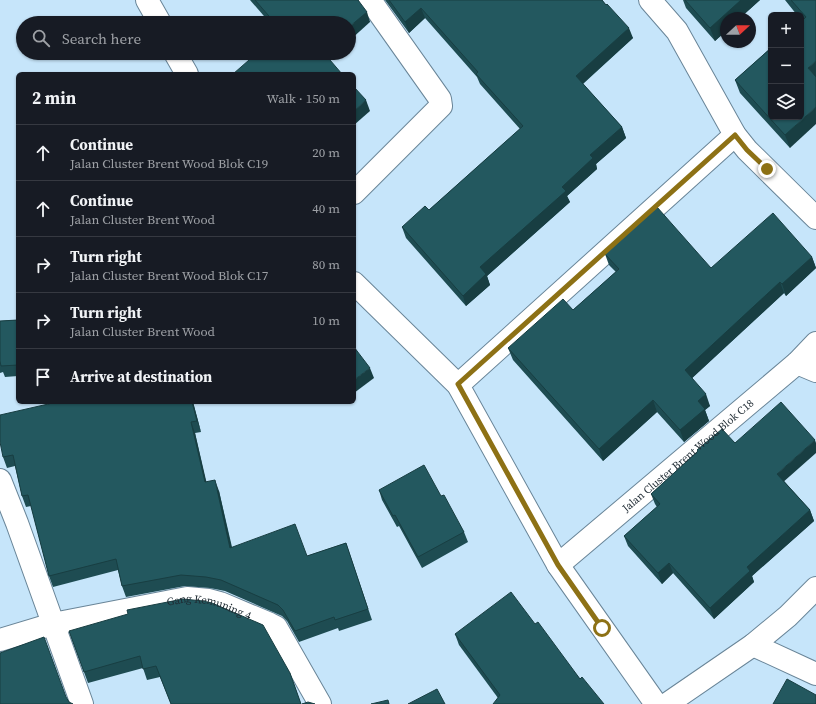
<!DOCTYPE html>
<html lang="en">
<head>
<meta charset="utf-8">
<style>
	body { margin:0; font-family:"Source Serif 4",serif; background:#242831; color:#f1f3f6 }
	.controls { position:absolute; right:12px; top:12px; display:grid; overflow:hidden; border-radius:6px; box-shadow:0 1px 3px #0004 }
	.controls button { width:36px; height:36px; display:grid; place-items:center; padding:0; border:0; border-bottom:1px solid #363941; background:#171b24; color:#f1f3f6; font:20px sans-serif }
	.compass { position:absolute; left:720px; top:12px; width:36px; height:36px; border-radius:50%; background:#171b24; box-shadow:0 1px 3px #0004; rotate:69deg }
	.stop { position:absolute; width:12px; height:12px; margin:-9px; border:3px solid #8d7115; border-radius:50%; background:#fff }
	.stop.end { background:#8d7115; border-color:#fff; box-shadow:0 1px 4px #0008 }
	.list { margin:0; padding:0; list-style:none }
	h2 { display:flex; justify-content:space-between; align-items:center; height:52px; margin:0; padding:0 16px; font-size:17px }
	h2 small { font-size:13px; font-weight:400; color:#9ea1a6 }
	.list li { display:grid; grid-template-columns:26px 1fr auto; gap:12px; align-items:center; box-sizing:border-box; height:56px; padding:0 16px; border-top:1px solid #363941 }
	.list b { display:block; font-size:15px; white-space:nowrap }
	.list p { margin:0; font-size:13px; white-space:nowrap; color:#9ea1a6 }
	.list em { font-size:13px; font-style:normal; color:#9ea1a6 }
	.icon { flex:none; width:22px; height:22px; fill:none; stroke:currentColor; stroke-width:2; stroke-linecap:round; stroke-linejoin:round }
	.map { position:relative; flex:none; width:816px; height:704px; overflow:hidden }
	.search { position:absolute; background:#171b24; box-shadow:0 1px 3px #0004; left:16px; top:16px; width:340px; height:44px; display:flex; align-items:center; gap:10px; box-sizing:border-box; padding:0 14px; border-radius:22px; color:#9ea1a6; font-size:15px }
	.panel { position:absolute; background:#171b24; box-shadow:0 1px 3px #0004; left:16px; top:72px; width:340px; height:332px; border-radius:6px }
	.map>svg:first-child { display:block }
</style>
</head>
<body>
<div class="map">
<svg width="816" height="704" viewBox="0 0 816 704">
	<rect width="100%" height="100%" fill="#c6e5fa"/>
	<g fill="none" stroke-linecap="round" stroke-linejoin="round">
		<defs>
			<g id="street">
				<polyline points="147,0 160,23"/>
				<polyline points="650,0 677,31 735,135 747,150 816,218"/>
				<polyline points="175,53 187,74"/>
				<polyline points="354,193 441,106 440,99 370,0"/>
				<polyline points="354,283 458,385 558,565 656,704"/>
				<polyline points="797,363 816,371"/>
				<polyline points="458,385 735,135"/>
				<polyline points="0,480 17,523 82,704"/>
				<path id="s1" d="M558,565L797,363L816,343"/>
				<path id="s2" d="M0,640L53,624L187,598L209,600L220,603L270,624L276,627L320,704"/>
				<polyline points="753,645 816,674"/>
				<polyline points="667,704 753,645 788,616 816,588"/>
			</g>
		</defs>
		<use href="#street" stroke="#698598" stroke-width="24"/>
		<use href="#street" stroke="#fff" stroke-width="22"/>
	</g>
	<g fill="#1e4c52">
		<polygon points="250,0 358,0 370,22 349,23 270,23"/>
		<polygon points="385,0 602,0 633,38 583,84 622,127 626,138 596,164 597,169 567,196 570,202 487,276 490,285 466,306 406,238 402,227 429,210 520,129 480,84 477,77 425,18 409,33"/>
		<polygon points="683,0 760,0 740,18 726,18 726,31 715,41 686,8"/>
		<polygon points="785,0 816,0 790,148 740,93 735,80 802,20 801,19 801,15 797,15"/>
		<polygon points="605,254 711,268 812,257 816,268 786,296 784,293 692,378 710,406 705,410 709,421 684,442 657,412 603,461 513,360 508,348 573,310 616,272 609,265"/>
		<polygon points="18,320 18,376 5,377 3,372 0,373 0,321"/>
		<polygon points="57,402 193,402 201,432 195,433 206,482 219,491 232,547 307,556 346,543 372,620 339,631 338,628 299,642 287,621 282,616 225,591 210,588 185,586 126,597 122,586 118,570 53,587 49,576 31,506 26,507 22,496 15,466 7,468 3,457"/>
		<polygon points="735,443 784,481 810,510 814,521 752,576 754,582 714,619 673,573 662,584 628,546 624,536 657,507 655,504 651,494 698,451 697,450"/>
		<polygon points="379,490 441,496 464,532 468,542 422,568 399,526 397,527 382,500"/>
		<polygon points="535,624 580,679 498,698 459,645 455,634"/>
		<polygon points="69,631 290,673 301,704 171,704 160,677 147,680 143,668 88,683"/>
	</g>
	<g fill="#183e42">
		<polygon points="741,0 760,0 740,18 726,18 726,31 715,41 710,28"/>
		<polygon points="421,8 425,18 409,33 405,22"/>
		<polygon points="367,12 370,22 349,41 349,27"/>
		<polygon points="629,28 633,38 580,86 576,76"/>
		<polygon points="323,53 336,53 326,62"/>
		<polygon points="816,61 816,78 808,68"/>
		<polygon points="366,100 370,111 354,125 354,111"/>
		<polygon points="816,107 816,124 790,148 785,135"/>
		<polygon points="622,127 626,138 596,164 597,169 567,196 570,202 487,276 490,285 466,306 463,296 480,267 562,187 590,155"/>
		<polygon points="812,257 816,268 786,296 782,284"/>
		<polygon points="780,282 784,293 689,381 685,370"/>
		<polygon points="370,368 374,378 354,393 354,380"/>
		<polygon points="706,394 710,406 705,410 709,421 684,442 680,430 698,401"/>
		<polygon points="653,400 657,412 603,461 599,449"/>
		<polygon points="192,402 193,402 201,432 197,421"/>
		<polygon points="191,422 195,433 209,493 205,482"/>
		<polygon points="815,440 816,443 816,453 781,484 777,474"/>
		<polygon points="215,480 219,491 234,559 230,548"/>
		<polygon points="810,510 814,521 752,576 754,582 714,619 710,608 747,567"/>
		<polygon points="669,563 673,573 662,584 658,573"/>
	</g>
	<g fill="#23585f" stroke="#183e42">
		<polygon points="255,0 358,0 367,12 349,27 349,23 275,23"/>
		<polygon points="389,0 602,0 606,5 607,4 629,28 576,76 622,127 590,155 593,158 562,187 566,191 480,267 486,274 463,296 402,227 425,206 429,210 523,126 476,74 478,72 421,8 405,22"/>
		<polygon points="685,0 741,0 710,28"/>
		<polygon points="791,0 816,0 816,61 808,68 816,77 816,107 785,135 735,80 771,48 771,117 801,117 801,22 806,17"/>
		<polygon points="257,53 324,53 342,74 233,74"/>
		<polygon points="354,87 366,100 354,111"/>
		<polygon points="657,207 711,268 773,213 812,257 782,284 780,282 685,370 706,394 698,401 705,409 680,430 653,400 599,449 508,348 563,299 573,310 619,269 605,254"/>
		<polygon points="18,320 18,365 1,366 0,361 0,321"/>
		<polygon points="354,347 370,368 354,380"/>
		<polygon points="57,402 192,402 197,421 191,422 205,482 215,480 230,548 295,524 307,556 346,543 368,609 335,620 334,617 295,631 283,610 278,605 221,580 206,577 181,575 122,586 116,559 49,576 28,495 22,496 13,455 3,457 0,442 0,415"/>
		<polygon points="781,402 815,440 777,474 810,510 747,567 750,571 710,608 669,563 658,573 624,536 660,504 651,494 698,451 697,450 722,429 735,443"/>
		<polygon points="424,465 441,496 444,495 464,532 418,557 395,515 393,516 379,490"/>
		<polygon points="511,592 535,624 538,622 580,679 582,677 604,704 493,704 500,695 455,634"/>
		<polygon points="183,599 203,601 212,603 263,625 290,673 301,704 171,704 156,666 143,669 140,656 84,672 69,631 128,614 127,610"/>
		<polygon points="44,637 66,697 69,702 73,704 0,704 0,653"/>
		<polygon points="787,679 816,695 816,704 773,704"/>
		<polygon points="437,689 445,704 408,704"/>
		<polygon points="388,700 389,704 371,704"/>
		<polygon points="308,702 315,704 302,704"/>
	</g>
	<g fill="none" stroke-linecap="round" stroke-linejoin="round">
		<polyline stroke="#8d7115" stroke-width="5" points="602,628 558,565 458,384 735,135 747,150 767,169"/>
	</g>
	<g text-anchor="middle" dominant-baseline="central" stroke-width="4" stroke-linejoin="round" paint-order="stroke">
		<g font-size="11" fill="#1e2a32" stroke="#c6e5fa">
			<text stroke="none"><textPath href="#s1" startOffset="170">Jalan Cluster Brent Wood Blok C18</textPath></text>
			<text stroke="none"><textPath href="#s2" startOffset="215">Gang Kemuning 4</textPath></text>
		</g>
	</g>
</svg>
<div class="controls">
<button>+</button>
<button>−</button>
<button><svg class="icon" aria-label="layers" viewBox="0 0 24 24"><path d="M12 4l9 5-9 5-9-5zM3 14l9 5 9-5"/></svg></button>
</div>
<svg class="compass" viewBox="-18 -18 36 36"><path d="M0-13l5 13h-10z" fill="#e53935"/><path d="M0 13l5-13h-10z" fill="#9ea1a6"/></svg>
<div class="stop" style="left:602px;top:628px"></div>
<div class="stop end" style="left:767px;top:169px"></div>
<div class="search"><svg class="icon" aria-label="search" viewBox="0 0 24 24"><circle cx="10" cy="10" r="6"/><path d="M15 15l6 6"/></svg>Search here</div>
<section class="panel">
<h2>2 min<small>Walk · 150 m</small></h2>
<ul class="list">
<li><svg class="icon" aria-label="ahead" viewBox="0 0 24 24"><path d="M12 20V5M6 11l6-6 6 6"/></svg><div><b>Continue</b><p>Jalan Cluster Brent Wood Blok C19</p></div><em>20 m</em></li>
<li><svg class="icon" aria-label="ahead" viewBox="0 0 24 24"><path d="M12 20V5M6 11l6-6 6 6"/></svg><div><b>Continue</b><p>Jalan Cluster Brent Wood</p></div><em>40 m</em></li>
<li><svg class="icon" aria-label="right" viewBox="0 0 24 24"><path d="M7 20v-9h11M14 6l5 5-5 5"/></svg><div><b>Turn right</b><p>Jalan Cluster Brent Wood Blok C17</p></div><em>80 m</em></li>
<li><svg class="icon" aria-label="right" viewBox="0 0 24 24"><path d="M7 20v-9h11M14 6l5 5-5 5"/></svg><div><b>Turn right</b><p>Jalan Cluster Brent Wood</p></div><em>10 m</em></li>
<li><svg class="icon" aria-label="arrive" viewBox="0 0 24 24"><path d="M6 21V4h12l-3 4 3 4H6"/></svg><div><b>Arrive at destination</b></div></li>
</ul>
</section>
</div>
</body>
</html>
